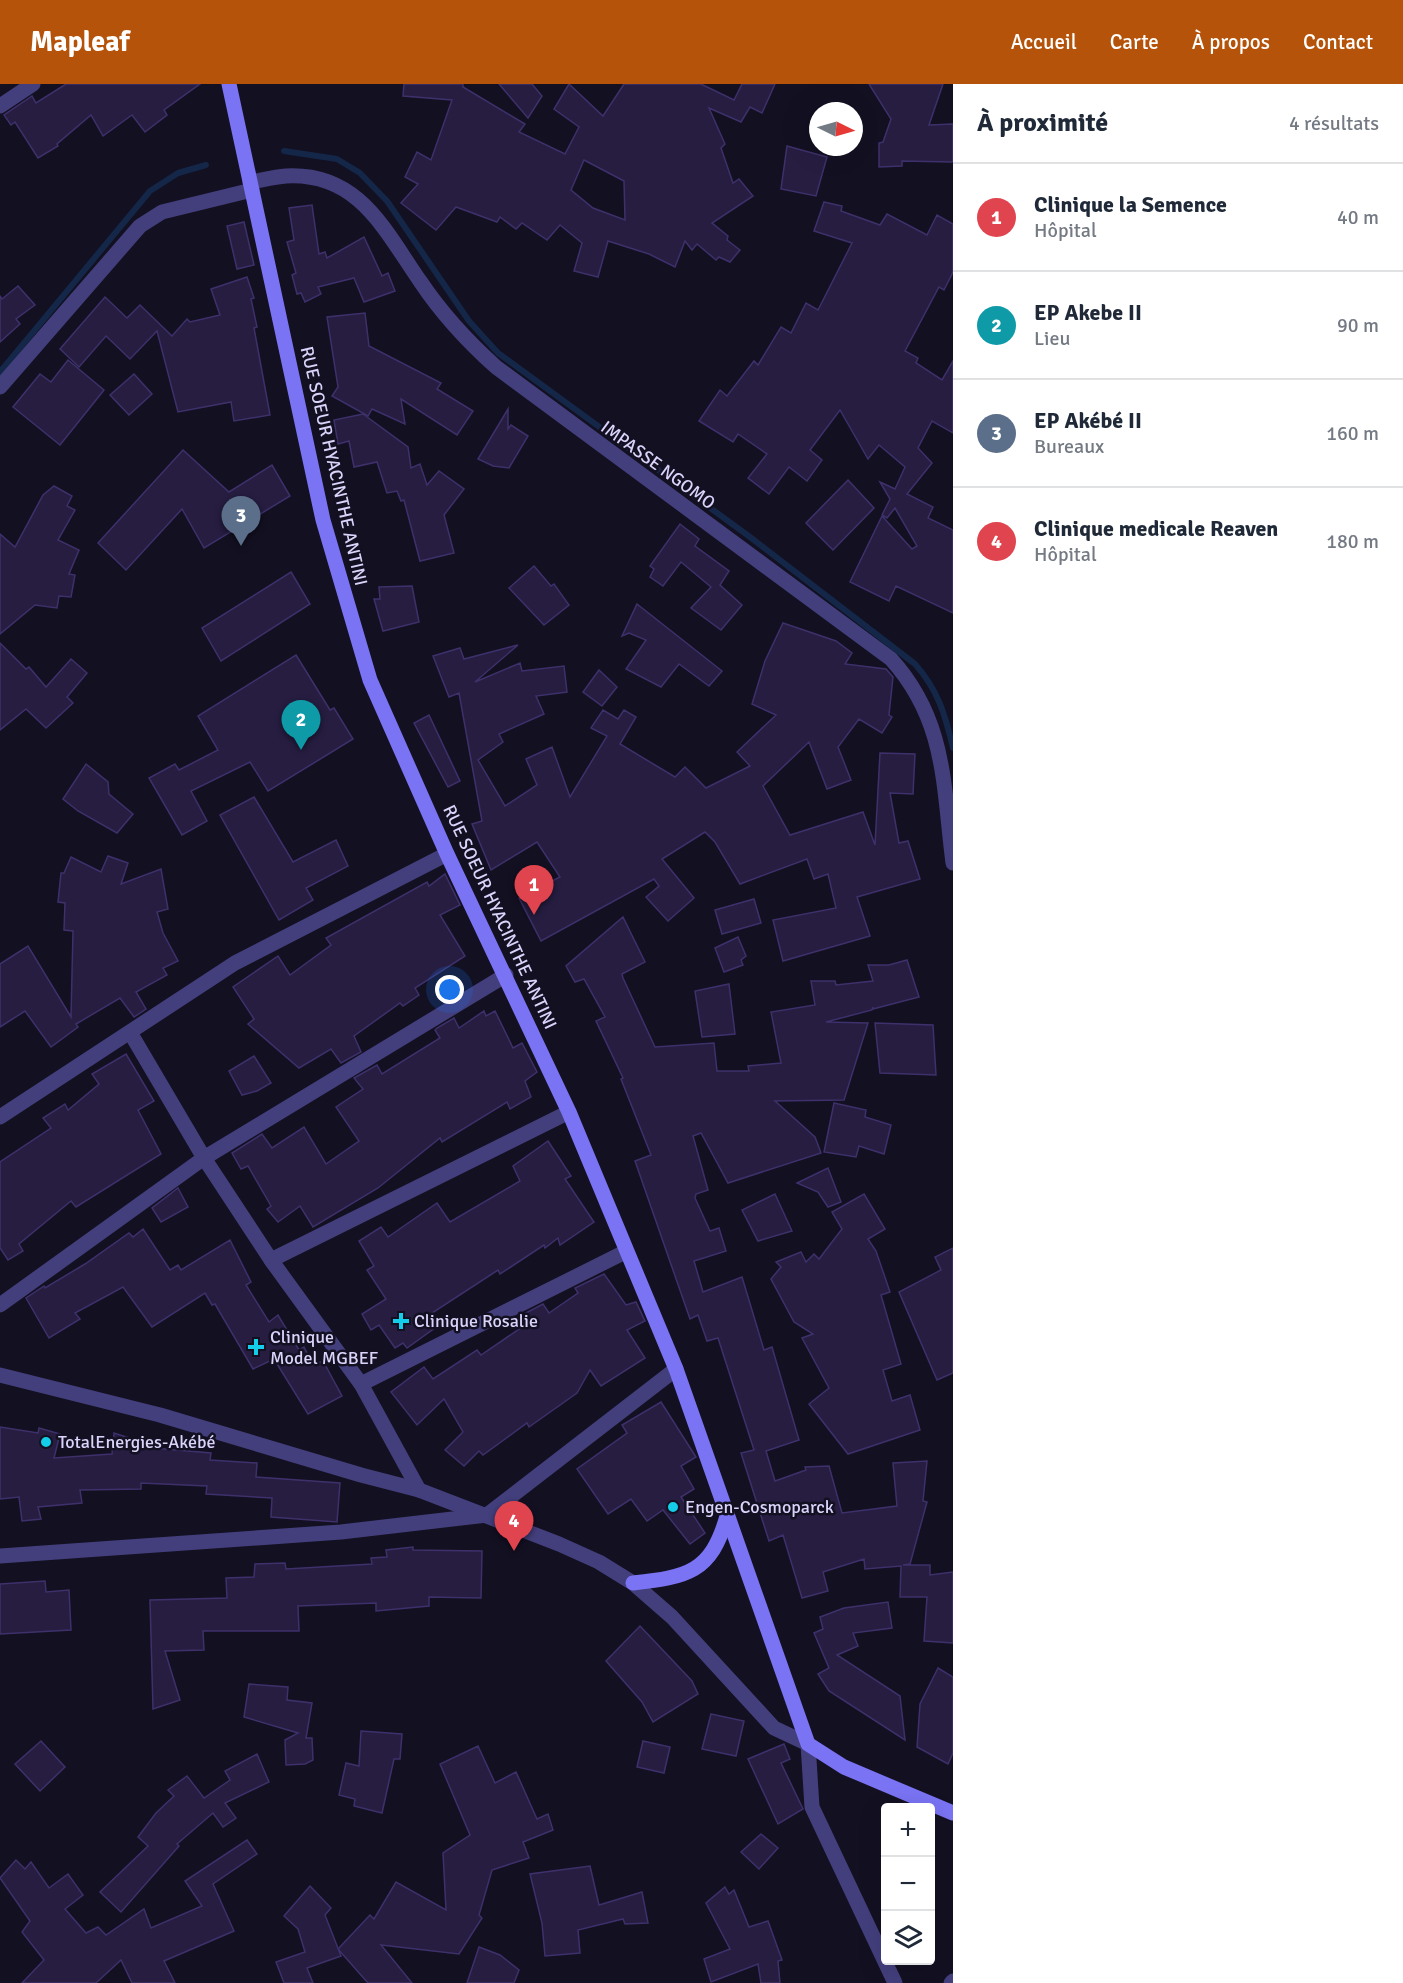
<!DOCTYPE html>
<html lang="fr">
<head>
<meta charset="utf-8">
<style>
	body { margin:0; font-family:Signika,sans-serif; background:#f2f2f3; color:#1f2937 }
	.controls { position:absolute; right:18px; bottom:18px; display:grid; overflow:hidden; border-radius:6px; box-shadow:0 6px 24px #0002 }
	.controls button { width:54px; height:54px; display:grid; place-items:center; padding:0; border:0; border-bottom:2px solid #e0e1e3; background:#fff; color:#1f2937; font:30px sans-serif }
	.compass { position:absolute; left:809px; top:18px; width:54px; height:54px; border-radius:50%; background:#fff; box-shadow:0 6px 24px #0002; rotate:95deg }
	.you { position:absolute; left:450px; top:906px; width:21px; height:21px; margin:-15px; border:4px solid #fff; border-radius:50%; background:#1a73e8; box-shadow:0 0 0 9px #1a73e833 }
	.badge { display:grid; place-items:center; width:39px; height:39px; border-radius:50%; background:#b45309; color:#fff; font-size:20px; font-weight:700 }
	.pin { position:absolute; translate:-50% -50px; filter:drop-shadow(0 2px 3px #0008) }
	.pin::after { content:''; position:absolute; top:32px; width:21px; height:18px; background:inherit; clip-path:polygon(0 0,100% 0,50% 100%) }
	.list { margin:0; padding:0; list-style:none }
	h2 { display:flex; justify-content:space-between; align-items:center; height:78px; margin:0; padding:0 24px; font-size:26px }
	h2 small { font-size:20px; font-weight:400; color:#747a83 }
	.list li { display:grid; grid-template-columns:39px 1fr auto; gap:18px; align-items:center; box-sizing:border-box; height:108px; padding:0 24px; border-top:2px solid #e0e1e3 }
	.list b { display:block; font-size:22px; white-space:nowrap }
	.list p { margin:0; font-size:20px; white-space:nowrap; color:#747a83 }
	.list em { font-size:20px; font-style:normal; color:#747a83 }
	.icon { flex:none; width:33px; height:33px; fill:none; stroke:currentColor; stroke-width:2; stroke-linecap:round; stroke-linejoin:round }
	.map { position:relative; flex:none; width:953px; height:1899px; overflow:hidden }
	header { display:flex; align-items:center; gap:36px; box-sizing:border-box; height:84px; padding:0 30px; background:#b45309; color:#fff }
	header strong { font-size:28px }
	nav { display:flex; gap:33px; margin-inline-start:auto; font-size:21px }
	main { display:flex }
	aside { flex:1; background:#fff }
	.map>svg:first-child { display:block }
</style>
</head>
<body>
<header>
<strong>Mapleaf</strong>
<nav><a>Accueil</a><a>Carte</a><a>À propos</a><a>Contact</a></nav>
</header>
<main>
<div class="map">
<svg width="953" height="1899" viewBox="0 0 953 1899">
	<rect width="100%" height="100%" fill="#131022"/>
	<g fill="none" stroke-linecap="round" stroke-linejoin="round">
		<g stroke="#142748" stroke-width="6">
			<path d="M284,67L337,75L360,89L387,117L469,237L498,269L750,453L915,580C938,606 945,630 953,664"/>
			<polyline points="0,288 150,107 178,89 206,81"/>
		</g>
	</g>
	<g fill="#261d41" stroke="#3e316b" stroke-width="1.5" fill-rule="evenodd">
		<polygon points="66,0 200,0 164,26 167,31 145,48 132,31 103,52 91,31 57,60 58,62 38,74 15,38 11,41 4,31 32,12 36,19"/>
		<path d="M404,0H463V3L525,40L519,48L565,70L579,43L554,25L569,0L603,32L624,0H701L734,16L742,0H775L762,29L750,23L741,38L709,24L725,60L721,64L733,99L739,95L753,112L712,139L728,152L727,156L740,166L730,178L719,173L716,176L697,160L692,166L685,157L675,183L649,170L608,157L598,193L574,187L582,159L560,141L547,156L522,139L516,145L500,133L497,138L456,123L436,146L401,119L418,100L405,93L417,68L431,76L452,16L403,12ZM584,76L624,97L625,136L593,124L571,106Z"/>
		<polygon points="499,0 532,0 542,12 528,34"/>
		<polygon points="869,0 943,0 929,41 953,40 953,78 902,77 902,82 879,83 879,59 883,58 891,35"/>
		<polygon points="787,62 827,73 816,112 781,105"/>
		<polygon points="824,118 842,122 841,127 880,141 887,130 927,151 937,131 953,140 953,188 944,206 939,203 905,267 918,274 916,279 942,296 953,277 953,349 932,337 918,364 932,379 907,410 933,423 928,434 953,446 953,529 896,502 889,517 850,498 882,432 912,465 917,462 895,424 887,434 882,431 890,415 880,398 895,405 905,383 879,361 868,375 840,326 810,366 822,376 807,397 789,383 769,410 748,394 767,370 738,350 733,358 699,337 720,306 727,312 754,277 758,281 781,243 791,249 806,219 818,226 852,159 814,147"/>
		<polygon points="312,121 319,170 325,168 327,174 364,153 382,192 388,189 395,207 364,218 354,194 318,203 321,210 305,218 301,209 297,210 292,191 296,189 287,158 294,156 289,124"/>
		<polygon points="244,138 254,181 237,185 227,142"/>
		<polygon points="247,193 254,214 251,215 257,243 254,244 270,331 234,337 231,318 178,328 157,247 130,275 106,252 79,283 60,265 105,213 127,234 140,221 172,252 187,235 190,238 220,231 211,205"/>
		<polygon points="18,202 35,221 16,235 20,240 0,258 0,212 2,215"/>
		<polygon points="365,229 369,262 441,299 437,305 473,327 457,351 401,315 405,340 372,325 368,332 332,312 338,303 327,233"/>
		<polygon points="68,276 104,306 60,361 13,323 40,290 51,298"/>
		<polygon points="134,290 152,310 129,331 110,311"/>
		<polygon points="508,325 508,345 511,341 528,352 509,384 493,382 478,375"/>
		<polygon points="363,330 408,363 411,384 420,380 427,401 439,387 464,405 444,431 454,469 420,477 404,416 401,417 397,407 387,409 377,378 354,383 349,357 338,360 334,336"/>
		<polygon points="183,366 229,408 272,381 290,412 204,464 182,425 126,486 98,459"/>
		<polygon points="848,396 874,424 833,466 806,439"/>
		<polygon points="54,402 72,412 67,422 75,426 58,456 79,466 69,490 75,491 71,513 59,512 57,524 35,521 0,550 0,450 15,463 43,411"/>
		<polygon points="680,440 699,455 695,462 729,487 720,501 742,521 721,546 691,524 711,503 681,478 663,502 650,493 654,485 650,482"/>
		<polygon points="534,482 551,502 554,500 569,521 544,541 509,504"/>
		<polygon points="291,488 310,520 221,577 202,544"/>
		<polygon points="412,502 419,538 383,547 374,515 380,515 379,503"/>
		<polygon points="637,520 722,587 709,602 679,580 661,603 626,585 646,556 629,549 622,552"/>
		<polygon points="783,539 836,557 852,569 845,580 886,585 893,593 889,631 892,633 882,649 859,635 838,663 851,696 827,705 809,658 763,702 790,751 863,728 875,761 880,669 915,670 913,710 890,709 899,759 908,757 920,795 857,813 870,852 783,877 773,836 836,824 828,790 814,795 807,775 740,800 715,758 705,748 662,775 694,814 668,837 646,813 659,802 654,795 541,857 519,814 560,793 537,758 491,786 472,740 482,737 459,609 449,613 433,572 460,564 464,575 518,561 475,598 520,579 522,587 564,582 567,608 536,612 544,630 499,650 503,658 478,676 505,722 537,701 526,675 552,663 570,713 607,652 591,644 603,626 618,635 624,626 636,633 620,660 675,693 685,683 706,704 750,682 737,668 776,631 752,620 765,577"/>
		<polygon points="0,559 26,585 29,583 46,603 71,575 87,589 67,613 73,619 46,644 26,625 0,646"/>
		<polygon points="296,571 330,626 334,624 353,655 268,707 250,678 191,707 207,737 182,751 149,694 175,680 179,686 218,666 198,632"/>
		<polygon points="599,586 617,603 602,622 583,608"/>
		<polygon points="429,631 460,697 448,703 414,639"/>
		<polygon points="86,680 108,698 109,710 133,730 117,749 78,727 63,715"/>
		<polygon points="254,713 293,778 336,756 348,782 306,804 313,816 279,836 220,731"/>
		<polygon points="108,772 128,779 121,800 161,785 168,825 157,828 163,849 178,877 163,884 167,891 136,908 146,925 134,933 120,914 76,940 78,943 51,963 25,927 0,943 0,880 28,862 71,933 73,847 64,846 65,819 58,818 61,789 64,789 71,773 101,788"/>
		<polygon points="445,790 460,821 440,831 465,872 415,904 419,911 403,922 400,919 354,952 361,968 341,979 331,965 299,984 248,940 254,935 233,903 278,872 290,891 331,861 326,854 427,798 429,802"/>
		<polygon points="754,815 761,839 722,850 715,826"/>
		<polygon points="623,833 645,878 622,890 623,894 655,963 714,959 717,987 749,987 748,982 781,979 771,928 815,921 811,897 835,897 836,901 873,897 868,881 889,881 907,876 919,913 873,925 873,923 872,926 826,938 868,939 844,1016 775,1017 815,1053 821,1069 728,1099 701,1049 693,1052 708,1106 696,1110 695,1114 710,1147 719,1144 726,1167 694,1177 703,1208 742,1193 764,1266 772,1263 799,1356 766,1367 775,1397 806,1386 805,1383 829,1382 842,1429 897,1422 893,1379 927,1377 923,1417 927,1418 910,1480 903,1481 930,1481 930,1491 953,1488 953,1559 924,1557 927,1513 900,1513 901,1482 865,1485 864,1475 823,1488 828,1507 802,1514 783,1451 769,1457 741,1369 754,1366 718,1254 707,1257 698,1231 690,1235 635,1077 651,1071 621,995 623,994 596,937 605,933 584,895 575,898 566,882"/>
		<polygon points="738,853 746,872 741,876 743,881 724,888 715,864"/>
		<polygon points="729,900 735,950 702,953 695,907"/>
		<polygon points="484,927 486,932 495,927 513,964 522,959 537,988 525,997 531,1013 510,1025 507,1018 442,1058 440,1054 378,1104 313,1143 300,1122 278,1138 267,1125 271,1122 248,1082 241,1085 232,1069 262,1050 272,1064 304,1043 326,1080 359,1057 336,1023 363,1005 354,994 377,981 382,990 440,954 435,946 437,944 454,934 459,944"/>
		<polygon points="875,939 933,941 936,991 880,989"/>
		<polygon points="126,970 154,1017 138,1026 161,1070 76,1123 71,1117 19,1160 23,1167 8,1176 0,1164 0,1078 51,1044 43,1034 65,1020 68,1026 99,1000 92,990"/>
		<polygon points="254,972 271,999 257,1007 242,1011 229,987"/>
		<polygon points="834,1019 866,1026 865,1033 891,1041 884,1070 859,1062 856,1073 824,1068"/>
		<polygon points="548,1057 571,1092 565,1095 594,1138 560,1161 558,1154 545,1164 544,1161 500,1190 498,1186 432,1229 439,1241 407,1264 403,1259 395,1264 379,1241 371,1246 362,1230 386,1215 367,1186 374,1182 359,1157 381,1143 388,1153 437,1119 450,1138 520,1097 513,1082"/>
		<polygon points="828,1084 841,1118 828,1123 818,1108 797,1099"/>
		<polygon points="178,1104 188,1123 161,1138 152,1124"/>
		<polygon points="775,1110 792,1147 758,1157 742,1126"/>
		<polygon points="864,1110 885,1145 868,1155 876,1167 890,1208 881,1211 901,1280 883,1286 892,1317 910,1311 920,1346 848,1370 809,1320 829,1304 802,1254 813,1250 794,1238 771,1195 781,1183 776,1178 801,1168 806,1178 814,1170 819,1175 842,1145 832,1128"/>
		<polygon points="143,1145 170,1186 178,1181 181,1186 230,1156 251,1198 246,1201 269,1238 278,1231 299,1266 304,1263 313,1281 323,1277 342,1312 308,1330 274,1275 253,1285 215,1220 212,1221 205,1209 152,1243 123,1203 75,1229 80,1235 49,1254 26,1214 44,1202 45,1204 85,1180 129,1149 133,1153"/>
		<polygon points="953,1164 953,1289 937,1296 899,1208 941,1186 935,1173"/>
		<polygon points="604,1190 626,1221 636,1218 645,1237 627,1246 645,1274 601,1302 590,1286 577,1309 529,1343 527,1339 483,1371 479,1367 464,1382 445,1366 463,1348 444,1315 417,1341 391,1308 424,1283 433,1295 477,1266 481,1271 525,1241 519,1234 526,1229 543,1220 549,1229 578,1209 575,1204"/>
		<polygon points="661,1318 696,1373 681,1382 694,1405 681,1413 705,1449 690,1460 663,1426 647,1437 631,1415 608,1430 577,1385 627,1349 622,1341"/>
		<polygon points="0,1343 38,1349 39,1344 60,1350 54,1374 112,1370 114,1349 142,1358 142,1363 211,1369 210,1376 257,1379 256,1393 340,1399 337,1438 271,1433 272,1414 206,1410 207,1402 141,1399 141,1405 80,1406 82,1419 38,1423 41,1435 22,1437 19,1413 0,1415"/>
		<polygon points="413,1463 413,1466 482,1467 481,1514 429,1513 429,1522 376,1527 376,1519 298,1522 299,1547 203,1547 204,1566 165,1567 180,1616 153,1625 150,1516 227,1514 226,1494 254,1493 255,1480 285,1479 286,1485 372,1480 371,1474 387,1473 386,1466"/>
		<polygon points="45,1497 46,1508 69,1506 71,1546 0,1550 0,1500"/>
		<polygon points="888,1518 892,1544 853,1549 858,1562 837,1571 900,1612 905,1656 829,1607 818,1590 829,1584 814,1549 823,1545 820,1533 844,1524"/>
		<polygon points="640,1542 692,1597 698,1610 653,1638 642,1618 606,1577"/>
		<polygon points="938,1584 953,1593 953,1669 948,1680 917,1663 920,1620"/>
		<polygon points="249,1600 288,1603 287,1616 312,1619 306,1654 312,1654 313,1676 305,1680 286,1681 285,1656 298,1649 244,1633"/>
		<polygon points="711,1630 744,1637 736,1672 702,1665"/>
		<polygon points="361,1647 402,1650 400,1675 394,1675 382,1729 354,1722 355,1715 339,1711 346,1679 359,1682"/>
		<polygon points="41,1657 65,1683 40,1707 15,1680"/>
		<polygon points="643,1657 670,1663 664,1689 637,1683"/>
		<polygon points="784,1660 790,1675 781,1679 803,1725 778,1740 748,1675"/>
		<polygon points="478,1662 495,1699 516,1688 537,1735 548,1730 553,1746 523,1758 529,1774 492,1786 479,1831 482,1834 459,1870 381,1861 412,1899 368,1899 338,1865 370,1831 374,1835 396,1798 446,1826 443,1769 470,1751 440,1680"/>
		<polygon points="257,1670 269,1698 225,1719 236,1734 223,1743 213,1729 177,1760 179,1762 121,1828 100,1808 148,1762 138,1753 156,1729 174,1712 168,1706 187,1692 204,1714 230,1696 225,1687"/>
		<polygon points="761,1750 778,1764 759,1785 741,1768"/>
		<polygon points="247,1756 257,1770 213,1800 234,1847 164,1877 175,1899 132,1899 121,1876 96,1899 22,1899 44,1876 22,1848 30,1837 0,1794 16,1776 25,1785 31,1778 49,1804 68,1790 83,1811 65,1825 86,1849 98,1843 106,1851 144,1825 151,1844 202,1822 185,1797"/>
		<polygon points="590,1782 599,1821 642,1808 648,1839 625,1840 623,1835 578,1846 580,1869 545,1872 542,1839 530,1790"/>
		<polygon points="310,1802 331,1824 325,1831 341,1872 307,1884 313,1899 284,1899 276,1878 305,1868 298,1845 284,1832"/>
		<polygon points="725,1803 729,1810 734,1806 749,1843 768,1837 782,1876 778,1877 780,1899 761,1899 758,1880 711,1898 704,1875 730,1865 706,1819"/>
		<polygon points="479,1863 500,1871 519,1886 514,1899 467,1899"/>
	</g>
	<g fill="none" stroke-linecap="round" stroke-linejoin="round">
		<g stroke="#433f7d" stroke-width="15">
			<polyline points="0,22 33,0"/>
			<path d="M250,98C262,96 274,93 286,92C359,88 385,147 420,197C442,230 467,257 496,283L891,575C947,637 943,703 953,779"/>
			<polyline points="0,303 140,142 162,128 252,106"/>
			<polyline points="131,950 204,1074 271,1176 361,1300 419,1406"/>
			<polyline points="0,1033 235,879 447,770"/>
			<polyline points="271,1176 569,1028"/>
			<polyline points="0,1221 204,1074 506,891"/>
			<polyline points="361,1300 625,1168"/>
			<polyline points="0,1472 341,1448 487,1431 676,1285"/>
			<polyline points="808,1660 812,1723 895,1899"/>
			<polyline points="951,1899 953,1897"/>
		</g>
		<polyline stroke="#433f7d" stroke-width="15" points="0,1291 160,1331 361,1391 419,1406 559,1460 599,1478 633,1499 672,1533 774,1644 808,1660"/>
		<g stroke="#7a73f3" stroke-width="15">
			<polyline points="229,0 323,436 370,596 447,770 569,1028 676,1285 808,1660 844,1683 953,1729"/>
			<path d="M633,1499C687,1493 711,1489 727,1432"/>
		</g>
	</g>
	<g fill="#14cde8" stroke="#131022" stroke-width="2">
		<path d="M398 1228h6v6h6v6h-6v6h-6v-6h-6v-6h6z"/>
		<path d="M253 1254h6v6h6v6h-6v6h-6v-6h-6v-6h6z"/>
		<circle cx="46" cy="1358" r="6"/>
		<circle cx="673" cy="1423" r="6"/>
	</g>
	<g text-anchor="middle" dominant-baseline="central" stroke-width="5" stroke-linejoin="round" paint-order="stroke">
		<g font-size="18" fill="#dad4fb" stroke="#131022">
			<text transform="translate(658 381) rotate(36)">IMPASSE NGOMO</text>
			<text transform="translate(334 382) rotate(77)">RUE SOEUR HYACINTHE ANTINI</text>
			<text transform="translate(500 833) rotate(65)">RUE SOEUR HYACINTHE ANTINI</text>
		</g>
		<g font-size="18" fill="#dad4fb" stroke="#131022" text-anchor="start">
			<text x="414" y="1237">Clinique Rosalie</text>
			<text x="270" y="1253">Clinique<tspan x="270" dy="21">Model MGBEF</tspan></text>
			<text x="58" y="1358">TotalEnergies-Akébé</text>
			<text x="685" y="1423">Engen-Cosmoparck</text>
		</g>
	</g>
</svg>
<div class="controls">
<button>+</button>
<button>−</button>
<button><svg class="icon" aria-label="layers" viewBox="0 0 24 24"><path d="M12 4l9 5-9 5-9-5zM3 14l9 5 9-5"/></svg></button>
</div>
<svg class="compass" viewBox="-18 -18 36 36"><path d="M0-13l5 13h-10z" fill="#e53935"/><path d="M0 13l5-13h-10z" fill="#747a83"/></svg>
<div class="you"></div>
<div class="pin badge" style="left:534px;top:831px;background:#e0444e">1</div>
<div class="pin badge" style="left:301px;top:666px;background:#0f9aa8">2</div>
<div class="pin badge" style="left:241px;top:462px;background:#5c6f8a">3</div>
<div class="pin badge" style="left:514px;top:1467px;background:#e0444e">4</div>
</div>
<aside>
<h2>À proximité<small>4 résultats</small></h2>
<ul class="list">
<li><span class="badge" style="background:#e0444e">1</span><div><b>Clinique la Semence</b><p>Hôpital</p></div><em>40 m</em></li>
<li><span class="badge" style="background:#0f9aa8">2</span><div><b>EP Akebe II</b><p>Lieu</p></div><em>90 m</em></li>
<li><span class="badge" style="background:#5c6f8a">3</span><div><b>EP Akébé II</b><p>Bureaux</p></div><em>160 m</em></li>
<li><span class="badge" style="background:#e0444e">4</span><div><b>Clinique medicale Reaven</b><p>Hôpital</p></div><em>180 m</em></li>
</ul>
</aside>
</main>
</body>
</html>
